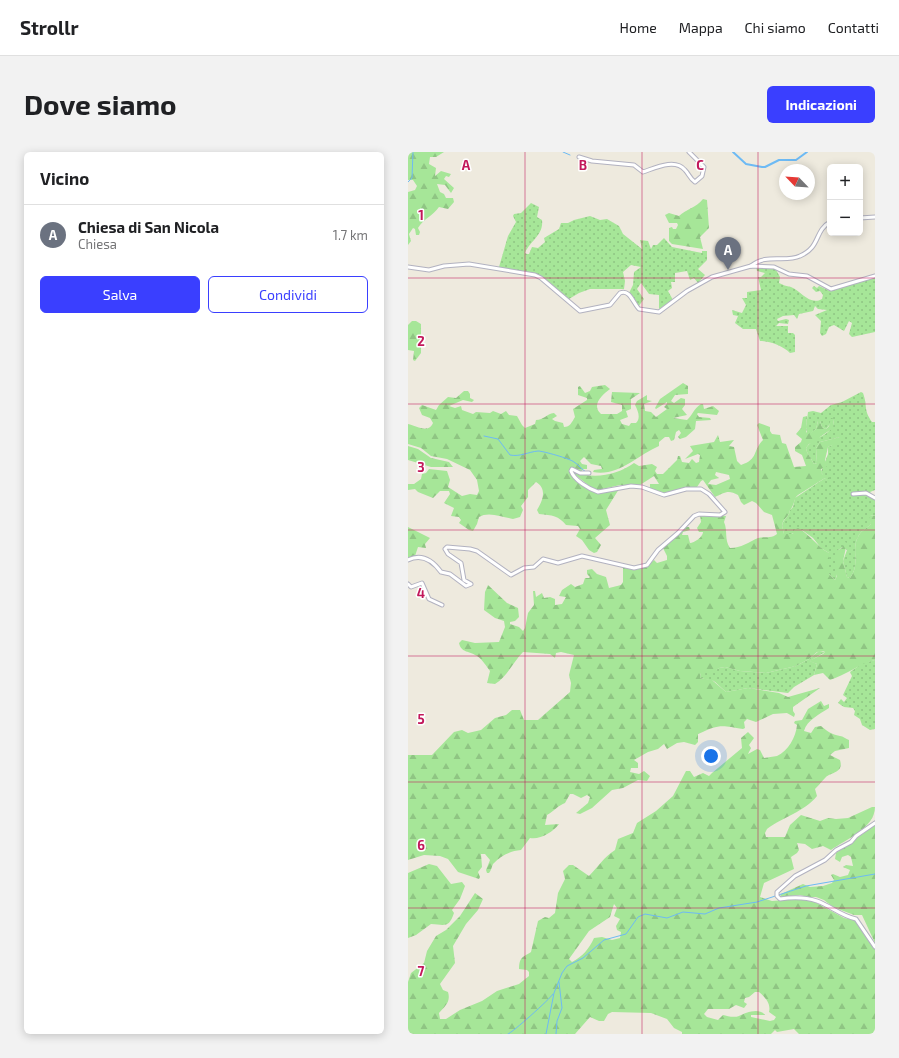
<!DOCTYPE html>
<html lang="it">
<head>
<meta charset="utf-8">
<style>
	body { margin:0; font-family:"Exo 2",sans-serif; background:#f2f2f2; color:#202124 }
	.controls { position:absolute; right:12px; top:12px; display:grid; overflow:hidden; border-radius:6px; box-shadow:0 2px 10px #0003 }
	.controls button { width:36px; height:36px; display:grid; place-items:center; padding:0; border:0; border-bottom:1px solid #e0e0e0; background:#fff; color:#202124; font:20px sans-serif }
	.compass { position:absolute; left:371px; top:12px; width:36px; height:36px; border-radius:50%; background:#fff; box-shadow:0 2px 10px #0003; rotate:295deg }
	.you { position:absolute; left:303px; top:604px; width:14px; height:14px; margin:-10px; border:3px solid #fff; border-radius:50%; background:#1a73e8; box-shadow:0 0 0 6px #1a73e833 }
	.badge { display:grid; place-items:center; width:26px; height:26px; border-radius:50%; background:#3a3fff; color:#fff; font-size:13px; font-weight:700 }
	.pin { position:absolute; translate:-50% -33px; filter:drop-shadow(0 1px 2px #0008) }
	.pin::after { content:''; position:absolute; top:21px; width:14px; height:12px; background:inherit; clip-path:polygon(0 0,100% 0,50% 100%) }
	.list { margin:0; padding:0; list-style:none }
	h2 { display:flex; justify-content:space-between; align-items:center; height:52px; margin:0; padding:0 16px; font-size:17px }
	h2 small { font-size:13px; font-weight:400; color:#757577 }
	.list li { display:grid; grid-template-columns:26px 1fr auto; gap:12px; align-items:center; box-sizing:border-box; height:60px; padding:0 16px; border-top:1px solid #e0e0e0 }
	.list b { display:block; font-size:15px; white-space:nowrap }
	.list p { margin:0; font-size:13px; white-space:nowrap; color:#757577 }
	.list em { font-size:13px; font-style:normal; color:#757577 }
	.actions { display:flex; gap:8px; padding:12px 16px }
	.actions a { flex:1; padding:9px 0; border:1px solid #3a3fff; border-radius:6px; text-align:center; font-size:14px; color:#3a3fff }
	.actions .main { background:#3a3fff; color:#fff }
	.map { position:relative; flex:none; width:467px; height:882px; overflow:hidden; border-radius:6px }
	header { display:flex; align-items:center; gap:24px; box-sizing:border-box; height:56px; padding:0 20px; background:#fff; border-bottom:1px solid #e0e0e0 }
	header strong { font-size:19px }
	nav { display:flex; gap:22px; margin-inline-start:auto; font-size:14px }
	.intro { display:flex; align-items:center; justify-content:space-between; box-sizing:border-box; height:96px; padding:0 24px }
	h1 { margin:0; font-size:28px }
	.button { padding:10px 18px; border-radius:6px; background:#3a3fff; color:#fff; font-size:14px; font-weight:700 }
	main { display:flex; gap:24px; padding:0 24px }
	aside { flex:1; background:#fff; border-radius:6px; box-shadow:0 2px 10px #0003 }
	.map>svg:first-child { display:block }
</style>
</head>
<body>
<header>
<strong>Strollr</strong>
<nav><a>Home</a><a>Mappa</a><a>Chi siamo</a><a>Contatti</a></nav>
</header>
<div class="intro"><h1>Dove siamo</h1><a class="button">Indicazioni</a></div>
<main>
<aside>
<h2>Vicino<small></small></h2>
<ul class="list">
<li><span class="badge" style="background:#6b7280">A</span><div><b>Chiesa di San Nicola</b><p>Chiesa</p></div><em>1.7 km</em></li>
</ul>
<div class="actions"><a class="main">Salva</a><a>Condividi</a></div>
</aside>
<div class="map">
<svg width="467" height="882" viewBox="0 0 467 882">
	<defs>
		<pattern id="grass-dots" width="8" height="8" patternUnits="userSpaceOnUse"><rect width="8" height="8" fill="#a6e698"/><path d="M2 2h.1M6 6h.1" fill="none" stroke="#8fc583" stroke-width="1.8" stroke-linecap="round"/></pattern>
		<pattern id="forest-firs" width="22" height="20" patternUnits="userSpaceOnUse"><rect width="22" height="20" fill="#a6e698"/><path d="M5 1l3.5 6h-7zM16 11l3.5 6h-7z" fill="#8fc583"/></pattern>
	</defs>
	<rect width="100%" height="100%" fill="#eeeade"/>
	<g fill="url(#grass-dots)">
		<path d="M123,51L131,55L129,65L134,68C136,83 122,89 117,101L119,102H121L124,95L130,96L137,90L136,86L151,77L153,71H160L166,68L182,64L192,68L199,67L211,74L215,82L234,97L232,88L240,89L243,97L245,93H249L256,86L264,95L294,101V99H299V108L290,117L297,123L290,131L286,126L282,128L279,119L267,121V130H263L264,136L260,139L265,148L251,157V143L241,142L233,131L229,137L236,147L230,155L221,141L225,133L226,120L233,115L223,113L215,120L217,129L216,137H182L171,141L161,147L132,124L91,115L100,84L108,70L105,64L106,62L113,61Z"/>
		<path d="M348,115L367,116L372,125L371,131C375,133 378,134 383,135C393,139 402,154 414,147L415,143L412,139L408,140L404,136L406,134L409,136L411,134L422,139L467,125V180L444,185L441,182L444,171L441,169L436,179L426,173L421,175L418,182L414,184L412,181L413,169L407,163L419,158L410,157L407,154L405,159L391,162L389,167L386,163L375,164L369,167L370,169L378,167L381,168L380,172L371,171L368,174H380V181H385L387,183V200L382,201C375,194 362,189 352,189L348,177H335L327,171L330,164L325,163L324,158L334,161L338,153L334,146H339V140L353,138L350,125H353L357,121L349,119Z"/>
		<path d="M453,240L455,241C460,255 455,257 464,270H467V338L462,340L467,347V364L462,363L463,372C459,376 454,378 451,383C442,397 453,412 442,426L439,425L435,409L439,398L435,395L430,398C427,407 432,420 427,428L421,422V401L413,396L405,386L394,378L381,383L376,382C373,369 374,372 381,362L382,358L385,355L387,346L417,326L420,330L413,320L420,302V295L424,293L432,285L412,290L408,296L409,311L406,312L399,300L398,296C406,284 426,284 426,267L418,277L414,275L412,269H410L408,277L402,282H399L398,275L400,260L405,259L413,261L423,253L434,250Z"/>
		<polygon points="411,499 417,500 402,509 409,512 406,523 386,535 380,541 340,536 318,540 306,529 292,526 293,521 302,521 311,516 317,515 332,519 358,521 388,514 401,507"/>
		<polygon points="467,508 467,577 462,578 454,573 452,567 446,563 447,559 445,556 436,555 430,551 433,547 436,550 439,546 435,543 444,524 442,520 455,511"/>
	</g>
	<g fill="url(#forest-firs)" fill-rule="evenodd">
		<path d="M0,0H36L28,5H22L21,12L28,16L27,24L33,19L43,22L41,25L38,24L36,27L46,36L43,41L37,33L29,32L32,40L36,42L38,46H45L46,50L40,57L31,55C25,64 15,67 10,76L12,80L11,83H8L7,77L5,76L1,82L3,89L0,93V40L7,38L9,34L5,28H0Z"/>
		<path d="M295,47L299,48L301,76L292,85L295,97L264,92L261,89V76L264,75L265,77H268L270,73L269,71H261L257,63L261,61L271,64C278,57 288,56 295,47Z"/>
		<polygon points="4,169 8,169 13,172 13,201 7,209 5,208 6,199 0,198 0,173"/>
		<path d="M275,231L280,234V242L267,243L263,249L266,251L273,246L277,247V253L274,257L279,263L265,266L279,268C285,263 285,257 293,252H295L296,257L305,254L311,259L309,263L290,261L289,262L291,265L302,266L303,268L288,269L287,277L278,285L272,287L270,285L273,281L271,278L268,280L266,288L263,289L261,285H257L251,290V294C230,303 210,325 185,320L186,318L194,317L193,314L183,312L176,305L172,309L174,312L179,313V317H175L173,320L166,316L163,317L162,322C170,330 183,343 195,341C201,340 204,337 211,337L198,358L202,373L187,386L193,393L189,400L186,401L181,398L174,388L168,384L172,377L170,374L158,373C151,364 144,363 131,362L129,358C134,350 140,337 128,330L120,338V345L113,354L115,358L112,365L105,367C95,365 80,359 71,365L69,372L65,379L61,378L51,371L53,368L51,365L43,364L46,356L36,351L42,342L41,339H32L25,346L10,340L7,337L0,338V332H6L13,327L14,322L18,321L21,317L39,319L42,328L40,335L54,344L62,342L69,343L71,339L69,328L62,318L39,307L23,304L13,296L0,292V272C9,274 20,282 25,271L22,266L14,263L11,256L14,253L28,258L31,253L40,245L48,246L56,239H60L62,242V246L66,248L64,250L55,248L41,254L47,256L53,254L54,258L65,262L68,260L82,261L85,259L93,262L98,259L101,263L109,264L114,273L117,276L127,272L128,268C136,268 138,262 146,261L149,264L144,267L147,269L155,271L156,275C162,275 164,270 167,265L165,257L179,248V246L170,243V235L172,234L177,241L182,239L184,235L197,233L202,237C194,243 183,253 193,262H209L214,259V253L203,250L204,240L232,241L223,247V257L218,259L220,265L212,268L214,272L221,274L223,271H228C233,266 230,259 227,253L229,249L239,243V248L244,249L236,252L237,259L243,260L248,265L259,257L256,255L259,252V250L248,257L247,256L252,247Z"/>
		<path d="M399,264L398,280L401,282L408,277L410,269H412L414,275L418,277L421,274L423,266L426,267L425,276L412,285L410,289L401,292L398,296L399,300L406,312L409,311L408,296L412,290L432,285L434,286L429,291L420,295L417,308V310L422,311V313L413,317L414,322L420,324L423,331L417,326L390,343C385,347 387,353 382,358L381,362C374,371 373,369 376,382H385L386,378L390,376C403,383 408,394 421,401V422L427,428L429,424L428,399L434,396L437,390L439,391L435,409L439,425L442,426C453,412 442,397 451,383C454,378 459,376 463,372L461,367L462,363L467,364V508C451,512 438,523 422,528L415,521L406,523L409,512L401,509L415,502L417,500L415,499L409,500L401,507L388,514L358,521L332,519L317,515L311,516L304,521H293L292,526L304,528L318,540L340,536L371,541L380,545L412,536L385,555V559L387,562L386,565L379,561L365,562L348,570L339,567L336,570L337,576L335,577C313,573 311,572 290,582V590L287,593L276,590L269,591L259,597L256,592L250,597L240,600L226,608L230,611V616H223L222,620L231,622L236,619L242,624L239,629L230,628L215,636L204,638L184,656L172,662L168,661L180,651L182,645L179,643L173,646L165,642H162L157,651C151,653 146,659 139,663L137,673L151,672C145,680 132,688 122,686L113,698C102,699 92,704 85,712C84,714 83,719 81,721H79L78,718L82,708L77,702H73L74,715L70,720L72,725L71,727L50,720L40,707L32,704L16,703L0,708V603H24L46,580L54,578L60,581L73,578L87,566L98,563L104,558H112L116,568H130L162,540L163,531L161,523L166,503L153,500L148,501L147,506L142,502L115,500C105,510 99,525 87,532L79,531L82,519C78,514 75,508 69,504C62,499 53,501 51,491L54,488L67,491L91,490L97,475L96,469L87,466L76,458L77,440L80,433L99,451L110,456L111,465L107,469L102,470V472L111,475L115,479L117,476L120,461L126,453L125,439H127L128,445L134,441L136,446L142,445L147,447V453L154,452L158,445L151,444L154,438L163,432L167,435L175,432L177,426H181L182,425L179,422V418L184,417L189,422L198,425L201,436L213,433L215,430V416C229,416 235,417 246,408L249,411L259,408V404L255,396L277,375H281L282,378L275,380L274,383H280L282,391C286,391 295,385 295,380H291L289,376L293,370L292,363L318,364L316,370C320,379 316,387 322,396C333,396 341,390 350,386C357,384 363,387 369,382L364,363L356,360L348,351L344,349L336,353L333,350L330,343C320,337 316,341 307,345L295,328L293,329L289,335L257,342L242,336V332H251L246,324L232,333H212L190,338L185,337L165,321V318C183,329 209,323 226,311L231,314L244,312L249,315L247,319L249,322H255L269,308L270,304H272L274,310L281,311L284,307L288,311L291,310L292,303L290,302L277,307L285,299L282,294L306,290L310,283L312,290L326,288L321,294L326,295L329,309L333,313C351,307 344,299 355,288L349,273L351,271L362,275V279L364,282L372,283L374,291L378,292L386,315L398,314L394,303L387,299V295L393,290L394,287L388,282L393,276L395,265ZM308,320L321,323L322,327L308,333L300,332L303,328L311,326L307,323Z"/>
		<polygon points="0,294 10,297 23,306 41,310 45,315 23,315 0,308"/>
		<polygon points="0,375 22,386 17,392 18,396 10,395 7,404 0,408"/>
		<path d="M413,549L416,554L421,552V556C412,562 399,568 396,579L403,581L407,575L413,574C420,580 423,582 432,584C435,584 438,587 441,588V596L427,599L422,603L432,608C436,621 423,620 418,625C414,629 411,633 407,637L409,644C396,660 375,665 359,677L357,681L358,685H377L382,673L393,663L412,669L420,666L428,667L440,666L464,655H467C467,676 437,688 423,698L415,694L404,697L397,692L389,691L391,698L389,701L383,705L386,717L356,731L352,745L364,749L390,747L407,750L436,766L446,768L455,777L467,797V882H391L386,877L369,880L367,878L363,882H274V880L266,876L259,867L243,861L204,860L200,862L196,869H191L182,865L167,882H0V830L3,821L16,811L19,799L28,784L38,778L52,764L67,741L75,747L70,758L58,772L45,794L47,811L32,832L35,838L40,840C43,850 37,854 31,861L32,867H38L52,858L74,849L89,839L111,832L121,824V820L119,818L111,817C111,805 115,805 123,800L130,769L137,765L141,766L147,761L150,741L157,727L155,719L161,713H165L181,724C191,714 195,706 207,698L210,687L225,681L229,671L248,659L265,644L278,619H282L286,625L295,621L301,624L304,621L334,596L333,586L340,580L346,586L341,593L343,596L340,602L349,597L352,598L356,606C360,605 365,605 369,604C380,599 388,585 389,573L386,571L387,569L394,568L400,557ZM206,752L209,756L206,764L212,767L208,774L209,778L213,780L212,786L204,788L194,785L186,786C181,797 175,804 164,810L161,807L181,779L202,765ZM347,840H351C358,846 363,852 361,860L368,865L366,868L362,869L343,865V863H357C351,855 337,861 331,864C326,866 319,864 315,863L310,868L299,865L296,862L300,857H321L328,853L336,856L339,852L336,850L337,846L341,845Z"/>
		<polygon points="467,673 467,791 454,763 446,763 425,755 416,748 408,745 400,745 392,743 372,745 373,742 395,732 402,735 415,734 424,731 426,728 423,723 425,722 432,725 440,723 442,718 435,715 438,713 445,714 443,705 440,703 434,705 432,710 427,707 428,701"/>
		<path d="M21,712L29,714L43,732L54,730L57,734L52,747L44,758L46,761C41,776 37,773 23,772L8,783L0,786V721Z"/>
	</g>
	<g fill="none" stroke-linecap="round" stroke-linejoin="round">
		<g stroke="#6dbaf4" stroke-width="1">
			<polyline points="155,0 162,3"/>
			<polyline points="0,30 4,26 5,0"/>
			<path d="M76,284L90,287L102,303C112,305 120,300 130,299C135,299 163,307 166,310C171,313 173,317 178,320"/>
			<path d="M100,882C104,881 142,847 145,842"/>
			<polyline points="138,882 146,841 154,821 159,814 175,806 196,788 218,782 230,765 237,762 259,766 275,760 297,762 311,756 349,750 398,734 467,722"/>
			<polyline points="148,882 149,869 154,856 151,830"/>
		</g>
		<polyline stroke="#6dbaf4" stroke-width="2" points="325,0 338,12 354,15 357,15 371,8 388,8 399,0"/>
		<defs>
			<g id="secondary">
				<path d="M171,5L184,9L226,13L235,20C247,16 267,6 277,18C281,22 282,27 287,30L294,24L296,15L281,0"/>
				<polyline points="452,66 467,65"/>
				<path d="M343,114C358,101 377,111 392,104C413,95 406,79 422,70"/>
				<path d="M0,115L21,118L36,114L61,112L127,123L133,126L172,159L202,153L212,141C222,137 225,151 231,157L251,160L279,139L304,125L343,114L366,115L381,122L399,124L423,137L467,124"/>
				<polyline points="445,342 458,341 467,346"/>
				<path d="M0,408C14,401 25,409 33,420L42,422L58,434L63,432L56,428L53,411L40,402L37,397L39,395L62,397L69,399L103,423L116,416L126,415L135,407L150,411L174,404L226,416L239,413L250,398L270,381L286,364L291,362L312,363L317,360L301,342L293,337H278L256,343L234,335L223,334L190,340C181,337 166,328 163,319L164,317L172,321H181"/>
				<polyline points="0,432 3,435 14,431 21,447 34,453"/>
				<path d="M467,671L448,684L443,690L428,698L417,708L387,724L369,740V744L372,747C385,745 397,745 409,749C423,754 433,764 448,767L467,795"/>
			</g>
		</defs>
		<use href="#secondary" stroke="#b2b2c0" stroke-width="5"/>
		<use href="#secondary" stroke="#fff" stroke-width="3"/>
	</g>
	<path fill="none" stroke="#c2185b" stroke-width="1" stroke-opacity="0.55" d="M117,0V882M234,0V882M350,0V882M0,126H467M0,252H467M0,378H467M0,504H467M0,630H467M0,756H467"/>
	<g font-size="13" text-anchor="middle" font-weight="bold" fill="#c2185b" stroke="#fff" stroke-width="3" stroke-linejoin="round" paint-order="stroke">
		<text x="58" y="18">A</text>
		<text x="175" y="18">B</text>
		<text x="292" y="18">C</text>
		<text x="13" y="68">1</text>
		<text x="13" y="194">2</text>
		<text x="13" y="320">3</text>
		<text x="13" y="446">4</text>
		<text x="13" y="572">5</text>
		<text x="13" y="698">6</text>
		<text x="13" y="824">7</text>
	</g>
</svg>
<div class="controls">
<button>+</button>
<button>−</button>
</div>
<svg class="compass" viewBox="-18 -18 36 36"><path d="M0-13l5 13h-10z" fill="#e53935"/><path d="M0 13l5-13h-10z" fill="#757577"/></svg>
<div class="you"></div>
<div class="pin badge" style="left:320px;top:118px;background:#6b7280">A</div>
</div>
</main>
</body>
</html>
